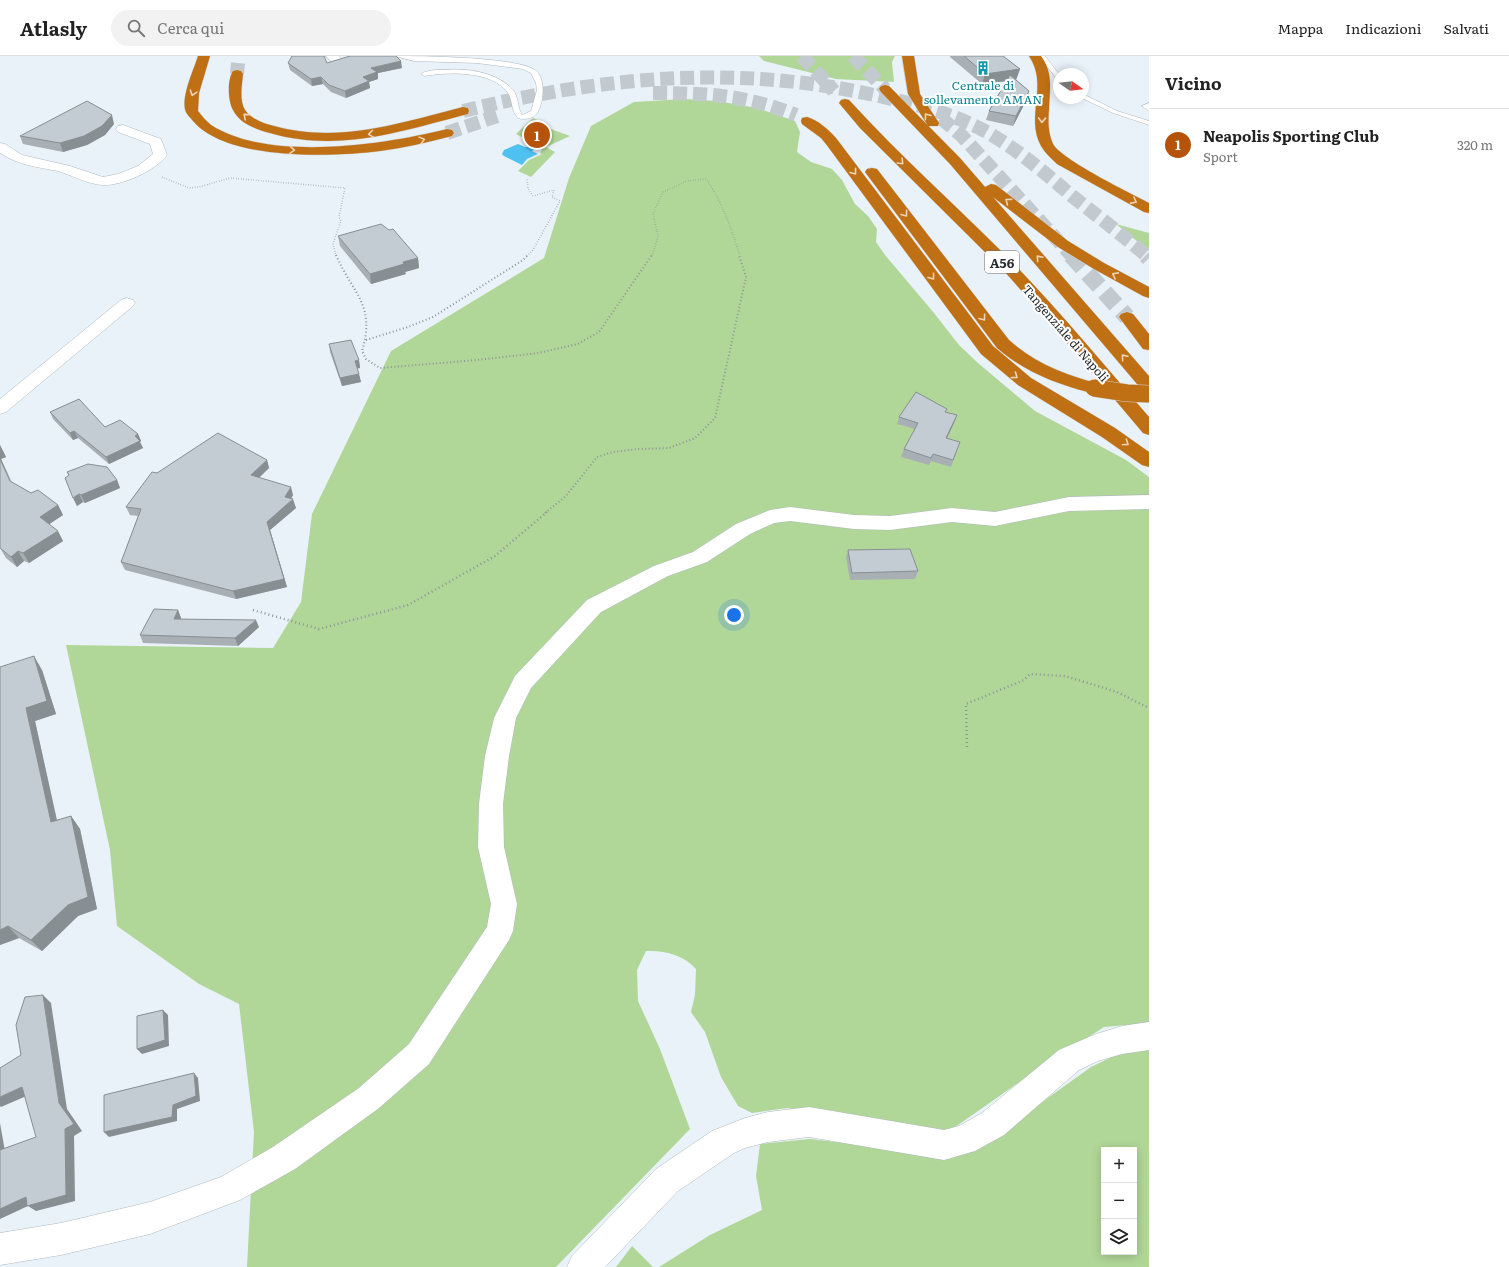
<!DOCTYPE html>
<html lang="it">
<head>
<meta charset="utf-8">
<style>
	body { margin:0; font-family:Literata,serif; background:#f2f2f2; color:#222 }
	.controls { position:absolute; right:12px; bottom:12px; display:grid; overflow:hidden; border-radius:0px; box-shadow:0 2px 10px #0003 }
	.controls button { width:36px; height:36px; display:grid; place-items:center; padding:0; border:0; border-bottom:1px solid #e0e0e0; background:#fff; color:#222; font:20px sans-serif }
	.compass { position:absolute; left:1053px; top:12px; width:36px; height:36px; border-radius:50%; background:#fff; box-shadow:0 2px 10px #0003; rotate:104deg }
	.you { position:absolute; left:734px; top:559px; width:14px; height:14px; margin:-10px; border:3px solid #fff; border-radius:50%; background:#1a73e8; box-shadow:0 0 0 6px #1a73e833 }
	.badge { display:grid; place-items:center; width:26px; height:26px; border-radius:50%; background:#b45309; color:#fff; font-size:13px; font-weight:700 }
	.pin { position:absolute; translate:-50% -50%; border:2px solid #fff; box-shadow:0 1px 4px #0006 }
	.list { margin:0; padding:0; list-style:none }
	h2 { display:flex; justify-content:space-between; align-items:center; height:52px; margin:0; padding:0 16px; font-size:17px }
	h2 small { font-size:13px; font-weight:400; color:#767676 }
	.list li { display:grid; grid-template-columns:26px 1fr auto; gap:12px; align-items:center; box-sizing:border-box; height:72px; padding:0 16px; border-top:1px solid #e0e0e0 }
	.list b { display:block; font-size:15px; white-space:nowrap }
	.list p { margin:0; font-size:13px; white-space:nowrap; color:#767676 }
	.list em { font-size:13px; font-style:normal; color:#767676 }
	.icon { flex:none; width:22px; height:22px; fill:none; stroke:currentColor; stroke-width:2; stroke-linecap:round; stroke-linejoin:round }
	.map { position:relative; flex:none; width:1149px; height:1211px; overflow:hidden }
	header { display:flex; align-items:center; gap:24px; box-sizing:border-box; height:56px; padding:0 20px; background:#fff; border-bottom:1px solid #e0e0e0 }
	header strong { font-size:19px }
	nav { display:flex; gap:22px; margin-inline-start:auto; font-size:14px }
	.search { width:280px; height:36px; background:#f2f2f2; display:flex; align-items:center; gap:10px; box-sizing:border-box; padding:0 14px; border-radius:22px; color:#767676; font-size:15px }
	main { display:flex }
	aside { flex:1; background:#fff }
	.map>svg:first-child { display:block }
</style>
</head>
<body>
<header>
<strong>Atlasly</strong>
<div class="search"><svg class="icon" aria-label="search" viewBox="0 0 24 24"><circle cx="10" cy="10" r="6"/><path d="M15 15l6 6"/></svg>Cerca qui</div>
<nav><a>Mappa</a><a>Indicazioni</a><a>Salvati</a></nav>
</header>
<main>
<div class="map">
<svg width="1149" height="1211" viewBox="0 0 1149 1211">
	<rect width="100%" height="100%" fill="#e9f2f9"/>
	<g fill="#b1d798" fill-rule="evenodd">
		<polygon points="759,0 895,0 892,6 894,26 836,23 764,5"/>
		<path d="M684,43L717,45L757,52L795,65L800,76L797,96L811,106L832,113L842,124L855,148L868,160L877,173L876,186L885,199L934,257L959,289L978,307L1035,355L1126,404L1149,421V967L1104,971L1028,1020L958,1069L941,1078L787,1052L752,1057L738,1050L721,1021L705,976L691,956L695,939L696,913C684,899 664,894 646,895L637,914L638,945L660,993L690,1073L556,1211H247L254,1076L239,948L199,928L117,870L110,794L66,589L273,592L301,546L312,458L391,295L544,202L569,122L591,70L634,46Z"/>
		<polygon points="533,62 543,67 540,69 570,80 546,91 555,96 531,121 518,115 529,104 542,98 540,97 543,92 516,78"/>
		<polygon points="1116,168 1149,177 1149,195"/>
		<path d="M1149,991V1211H659L710,1179L762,1154L756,1120L760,1088L810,1083L947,1099L1010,1069L1091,1011L1122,996ZM1104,1094H1134V1196H1104Z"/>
		<polygon points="632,1190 653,1211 616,1211"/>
	</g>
	<polygon fill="#4ec1f1" points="518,88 525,91 532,91 534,93 532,95 538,98 527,103 522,109 504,100 502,98 504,94"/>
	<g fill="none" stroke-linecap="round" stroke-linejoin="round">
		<g stroke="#c2cad0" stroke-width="14" stroke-dasharray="14 6" stroke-linecap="butt">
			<polyline points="802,0 834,35"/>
			<polyline points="853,0 885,33"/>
			<polyline points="237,18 238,7"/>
			<path d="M653,37C706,37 746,39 796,59"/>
			<path d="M463,55C602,21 733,8 874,39C911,47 949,56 983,74C1016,92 1044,116 1072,140C1097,160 1123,179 1147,200"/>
			<polyline points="941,62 962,80 1072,200"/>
			<polyline points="447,77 497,60"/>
		</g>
		<g stroke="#c2cad0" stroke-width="17" stroke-dasharray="17 8" stroke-linecap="butt">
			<polyline points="1071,199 1127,261"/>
			<polyline points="1146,199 1149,202"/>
		</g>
		<defs>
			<g id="lane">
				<path d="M395,0C421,0 517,1 535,14C546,21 544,47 537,57C533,63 524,64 518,62C511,55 513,45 508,37C492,14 448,16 424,20L421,18C425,15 433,14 438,14C463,12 494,14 512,33C519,40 517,51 522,59L531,55L537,34L536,27L531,17L523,13L477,7L414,5Z"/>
				<polygon points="1039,0 1045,0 1059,18 1059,24 1057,23"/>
				<polygon points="1083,38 1117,55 1149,65 1149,69 1113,57 1082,42 1083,42"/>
				<polygon points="1149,47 1149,55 1142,50"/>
			</g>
			<g id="street">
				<polygon points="326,0 339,0 344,5 342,8 334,8"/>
				<path d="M123,69L161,83L167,99C155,115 122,130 102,129C88,128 71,119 58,115C37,111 18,109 0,97V87L5,88L22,99L70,110L103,121L118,118L138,110L153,98L150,88L118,76L116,73L118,70Z"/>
				<polygon points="127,242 133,244 135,247 133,250 6,356 0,358 0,343 121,244"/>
				<polygon points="1149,439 1149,453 1069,455 995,470 952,466 890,474 854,473 790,465 774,467 750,478 707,506 668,520 601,556 531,632 516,662 509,700 503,748 504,791 517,848 513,875 509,884 429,1008 379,1052 295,1113 240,1144 150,1178 61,1199 0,1209 0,1177 61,1167 150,1146 221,1121 273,1091 359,1032 409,988 487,871 491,848 478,791 479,748 485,700 494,662 515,620 587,544 654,510 693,496 736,468 770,454 790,451 854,459 890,460 952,452 995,456 1069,441"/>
				<polygon points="1149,966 1149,994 1122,998 1098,1005 1079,1014 1004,1079 975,1095 944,1104 809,1081 768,1086 745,1092 734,1097 678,1135 605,1211 567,1211 572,1200 656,1113 712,1075 745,1062 768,1056 809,1051 944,1074 959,1070 982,1057 1059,994 1096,978 1122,970"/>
			</g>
			<g id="highway">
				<path d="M198,0H210L199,37L198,55C202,60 206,65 211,69C268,106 384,89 447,73L452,74L454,77L452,80C428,86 404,92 380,95C332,101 227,105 193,65C191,62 187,59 186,56C180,43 194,13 198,0Z"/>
				<polygon points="902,0 914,0 920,38 939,67 938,70 928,70 908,38"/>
				<path d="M1029,0H1041C1053,16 1050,33 1049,53C1048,65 1048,77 1053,88C1062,104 1130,137 1149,147V157L1144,156L1057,108C1051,102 1045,97 1041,90C1025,60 1049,29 1029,0Z"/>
				<path d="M237,14L241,15L243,18C242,29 239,44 245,54C251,63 265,68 274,70C339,88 400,67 463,51L468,52L469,55L468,58C401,75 339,97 270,77C256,73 240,68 233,54C228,45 227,24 233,15Z"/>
				<polygon points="885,29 889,30 960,102 985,131 991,128 996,129 1068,185 1104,207 1149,231 1149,242 1143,240 1094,213 1058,191 993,141 1149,320 1149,336 1143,335 950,108 881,36 879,33 881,30"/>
				<path d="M845,43L849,44C902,102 960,153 1015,209C1062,258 1105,310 1149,361V379L1143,377L1057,275L1005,216L860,72L839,47L841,44Z"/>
				<path d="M807,61C818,64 829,74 836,82L993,290L1031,322L1115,372L1149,396V411L1142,409L1102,381L1018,329L981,298L826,88L821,82L802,68L801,65L802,62Z"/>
				<path d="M872,112L877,113L1009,284C1036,308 1066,319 1100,328L1103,332L1100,336L1094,337L1088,336C1054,327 1024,315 997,292L865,116L867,113Z"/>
				<polygon points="1127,256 1133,258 1149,278 1149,294 1143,293 1119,261 1121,258"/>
			</g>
		</defs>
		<use href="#lane" stroke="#b0b9bf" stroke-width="1"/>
		<use href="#street" stroke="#b0b9bf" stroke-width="1"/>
		<use href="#highway" stroke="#d0d1d1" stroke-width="1"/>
		<g stroke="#8d9499" stroke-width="1.5" stroke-dasharray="0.5 2" stroke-linecap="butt">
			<polyline points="162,121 189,132 199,131 230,122 345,132 339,161 341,165 333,188 336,200"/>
			<polyline points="527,200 533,194 560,145 552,141 554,134 533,140 528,133 527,123"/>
			<path d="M652,200L658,180L653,158L663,136L687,125L706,123C723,147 731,173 740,200"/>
		</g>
		<g stroke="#8d9499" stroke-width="2" stroke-dasharray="1 2.5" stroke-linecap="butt">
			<path d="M336,199C353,238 376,249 362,295L366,303L380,312L477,304L538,297L578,288L599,276L652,199"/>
			<polyline points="366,284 408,271 433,261 523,204 528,199"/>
			<polyline points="545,457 566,440 597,401 613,396 638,393 669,392 695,382 715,362 746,221 739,199"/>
		</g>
		<g stroke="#8d9499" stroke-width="2.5" stroke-dasharray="1 3" stroke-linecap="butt">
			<polyline points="253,554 319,573 408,549 495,500 547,456"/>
			<polyline points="967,691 966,648 1024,624 1030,618 1065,620 1117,636 1149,652"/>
		</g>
		<use href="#lane" fill="#fff" fill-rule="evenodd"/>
		<use href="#street" fill="#fff" fill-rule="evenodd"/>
		<use href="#highway" fill="#c07014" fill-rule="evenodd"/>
		<defs>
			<polyline id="highway-bridge" points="1094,332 1127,337 1149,338"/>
		</defs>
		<use href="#highway-bridge" stroke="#d0d1d1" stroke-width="18" stroke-linecap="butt"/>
		<use href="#highway-bridge" stroke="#c07014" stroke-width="17"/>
	</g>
	<g fill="#a8afb5">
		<polygon points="950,0 1003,0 1020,13 1016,24 1029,35 1026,45 1013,70 986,64 989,55 1006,25 982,28 950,1"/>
		<polygon points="288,7 402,12 378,17 378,23 369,26 370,32 346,42 331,36 323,28 312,30 290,14"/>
		<polygon points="114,68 105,79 87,89 63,96 23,88 20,80"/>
		<polygon points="338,180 418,202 419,212 405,216 406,218 371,228 340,190"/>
		<polygon points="329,288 359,304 360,312 357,312 361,326 342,330 330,296"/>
		<polygon points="50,356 105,371 138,378 141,385 140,386 143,392 109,408 78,382 73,384 53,363"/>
		<polygon points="946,356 957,359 954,367 947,383 960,386 951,411 931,405 929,409 901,401 904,393 915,373 897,368 899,361"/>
		<polygon points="0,389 6,401 1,403 11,426 31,437 58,449 63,459 49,468 63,485 29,507 24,505 17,511 6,502 0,492"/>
		<polygon points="267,404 269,412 259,422 293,439 291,443 296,452 270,474 287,531 236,543 125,514 121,506 138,460 130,459 126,451 157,417"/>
		<polygon points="67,416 117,424 120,432 85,447 83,446 77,450 69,419"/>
		<polygon points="848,494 918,515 915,523 850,524 846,501"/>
		<polygon points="178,554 181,562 180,563 259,571 238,590 143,587 140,579"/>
		<polygon points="0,611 42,614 56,658 35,665 57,764 71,760 80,773 97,853 78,860 42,895 19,882 0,889"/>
	</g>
	<g fill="#888f93">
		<polygon points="401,5 402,12 378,17 378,23 369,26 370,32 346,42 345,35 363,21 371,12"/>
		<polygon points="1020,13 1016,24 982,28 985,18"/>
		<polygon points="321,21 323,28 312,30 311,23"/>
		<polygon points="1029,35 1026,45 1013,70 1016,60"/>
		<polygon points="112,59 114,68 105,79 87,89 63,96 60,87"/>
		<polygon points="418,202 419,212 405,216 406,218 371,228 370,218 403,206"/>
		<polygon points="359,304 360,312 356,313 355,305"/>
		<polygon points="359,318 361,326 342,330 340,322"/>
		<polygon points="957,359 954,367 943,389 946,382"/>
		<polygon points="74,375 78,382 73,384 70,377"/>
		<polygon points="138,378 141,385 140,386 143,392 109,408 106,401 135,380"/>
		<polygon points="0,389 6,401 1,403 16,435 0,403"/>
		<polygon points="267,404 269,412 253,427 251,419"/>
		<polygon points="117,424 120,432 85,447 81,439"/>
		<polygon points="291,431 293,439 287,449 293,443 296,452 270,474 287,531 236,543 233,535 267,466"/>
		<polygon points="79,438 83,446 77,450 73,442"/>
		<polygon points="58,449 63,459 45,471 40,461"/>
		<polygon points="58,475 63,485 29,507 23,497"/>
		<polygon points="18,495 24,505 17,511 11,501"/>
		<polygon points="178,554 181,562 177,571 174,563"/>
		<polygon points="256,564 259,571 238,590 235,582"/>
		<polygon points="34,600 42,614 56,658 35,665 60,779 51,766 26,652"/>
		<polygon points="71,760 80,773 97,853 78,860 42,895 31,884"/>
		<polygon points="8,870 19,882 0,889 0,874"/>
		<polygon points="43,939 51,947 67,1053 82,1075 74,1080 75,1145 36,1155 28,1150 0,1163 0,1153 59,1047"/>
		<polygon points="163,954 168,959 169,990 142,998 137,993"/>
		<polygon points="194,1017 198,1022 200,1045 177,1053 177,1065 109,1081 104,1076 173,1049"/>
		<polygon points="22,1031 31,1038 1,1051 0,1050 0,1041"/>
		<polygon points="0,1067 6,1101 0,1097"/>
	</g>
	<g fill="#c3ccd2" stroke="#888f93">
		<polygon points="292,0 324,0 327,7 350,0 396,0 401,5 371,12 377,16 363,21 369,25 345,35 329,29 321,21 311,23 288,7"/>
		<polygon points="964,0 1003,0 1020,13 985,18"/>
		<polygon points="1010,19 1029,35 1016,60 989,55"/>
		<polygon points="87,45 112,59 102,70 84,80 60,87 20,80"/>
		<polygon points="381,168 389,174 393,173 418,202 403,206 404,208 370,218 338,180"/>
		<polygon points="351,284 359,304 355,305 359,318 340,322 329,288"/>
		<polygon points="916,336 947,353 945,356 957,359 946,382 960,386 953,404 933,398 931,402 904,393 918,367 899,361"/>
		<polygon points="79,343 105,371 120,364 138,378 135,380 140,385 106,401 74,375 70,377 50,356"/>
		<polygon points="218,377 267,404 251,419 291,431 285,441 293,443 267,466 284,523 233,535 121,506 141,453 126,451 152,416 157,417"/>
		<polygon points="0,403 10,425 31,437 38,434 58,449 40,461 58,475 23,497 18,495 11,501 0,492"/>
		<polygon points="88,408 107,411 117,424 81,439 79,438 73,442 65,422 69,419 67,416"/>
		<polygon points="910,493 918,515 852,517 848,494"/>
		<polygon points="154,553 178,554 174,563 256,564 235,582 140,579"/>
		<polygon points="34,600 47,645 26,652 51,766 71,760 88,841 68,849 31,884 8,870 0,874 0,611"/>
		<polygon points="43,939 59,1047 74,1068 65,1073 66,1139 27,1150 26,1141 0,1153 0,1094 36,1081 22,1031 0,1041 0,1012 21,999 16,969 25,941"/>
		<polygon points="163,954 165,984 137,993 137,960"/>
		<polygon points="194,1017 196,1040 173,1049 172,1061 104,1076 104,1039"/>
	</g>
	<defs><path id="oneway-chevron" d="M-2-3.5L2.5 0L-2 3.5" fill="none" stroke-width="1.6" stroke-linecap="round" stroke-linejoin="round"/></defs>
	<g stroke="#ecd4b8">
		<use href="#oneway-chevron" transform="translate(193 37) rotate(108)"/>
		<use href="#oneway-chevron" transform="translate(246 60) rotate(-139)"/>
		<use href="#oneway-chevron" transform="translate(927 60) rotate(-127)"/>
		<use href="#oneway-chevron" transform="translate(1042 64) rotate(92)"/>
		<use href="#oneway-chevron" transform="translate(371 78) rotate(171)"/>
		<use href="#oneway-chevron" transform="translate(422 84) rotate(-15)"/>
		<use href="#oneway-chevron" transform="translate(292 94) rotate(4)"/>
		<use href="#oneway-chevron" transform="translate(901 106) rotate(45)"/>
		<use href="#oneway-chevron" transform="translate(854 116) rotate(53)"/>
		<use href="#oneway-chevron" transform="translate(1008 145) rotate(-143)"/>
		<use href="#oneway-chevron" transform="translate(1134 145) rotate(29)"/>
		<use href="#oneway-chevron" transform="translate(905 158) rotate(53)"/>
		<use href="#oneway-chevron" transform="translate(1039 202) rotate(-131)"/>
		<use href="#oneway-chevron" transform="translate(1115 219) rotate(-152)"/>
		<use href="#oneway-chevron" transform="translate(932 221) rotate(53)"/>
		<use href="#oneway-chevron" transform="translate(983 262) rotate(53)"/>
		<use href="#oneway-chevron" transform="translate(1124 301) rotate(-131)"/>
		<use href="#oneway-chevron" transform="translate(1015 320) rotate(36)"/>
		<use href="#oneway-chevron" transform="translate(1126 387) rotate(34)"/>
	</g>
	<defs>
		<symbol id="building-bare" viewBox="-9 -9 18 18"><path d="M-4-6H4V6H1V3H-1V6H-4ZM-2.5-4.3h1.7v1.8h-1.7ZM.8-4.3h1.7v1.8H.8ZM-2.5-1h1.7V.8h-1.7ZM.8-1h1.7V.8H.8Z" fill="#0f9aa8" stroke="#fff" stroke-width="2.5" paint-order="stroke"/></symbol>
	</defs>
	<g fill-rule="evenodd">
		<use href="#building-bare" x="973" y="2" width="20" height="20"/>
	</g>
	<g text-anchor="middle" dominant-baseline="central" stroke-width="4" stroke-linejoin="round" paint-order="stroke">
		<g font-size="12" fill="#0d838f" stroke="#fff">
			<text x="983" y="29">Centrale di<tspan x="983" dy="14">sollevamento AMAN</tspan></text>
		</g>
		<g font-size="12" fill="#282c2e" stroke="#fff">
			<text transform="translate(1066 277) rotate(49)">Tangenziale di Napoli</text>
		</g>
		<rect fill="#fff" stroke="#686b6d" stroke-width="1" x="985" y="195" width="34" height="22" rx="3"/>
		<g font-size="13" font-weight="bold" fill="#282c2e">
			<text x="1002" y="206">A56</text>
		</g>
	</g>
</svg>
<div class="controls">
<button>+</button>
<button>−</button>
<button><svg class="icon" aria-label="layers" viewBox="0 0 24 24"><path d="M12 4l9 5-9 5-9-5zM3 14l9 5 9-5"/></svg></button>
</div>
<svg class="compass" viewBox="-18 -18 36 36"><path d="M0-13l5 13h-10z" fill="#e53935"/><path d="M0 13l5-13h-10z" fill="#767676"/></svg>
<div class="you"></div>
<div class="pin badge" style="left:537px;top:79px">1</div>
</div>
<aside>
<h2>Vicino<small></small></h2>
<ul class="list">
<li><span class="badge">1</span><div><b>Neapolis Sporting Club</b><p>Sport</p></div><em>320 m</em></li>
</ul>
</aside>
</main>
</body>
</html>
